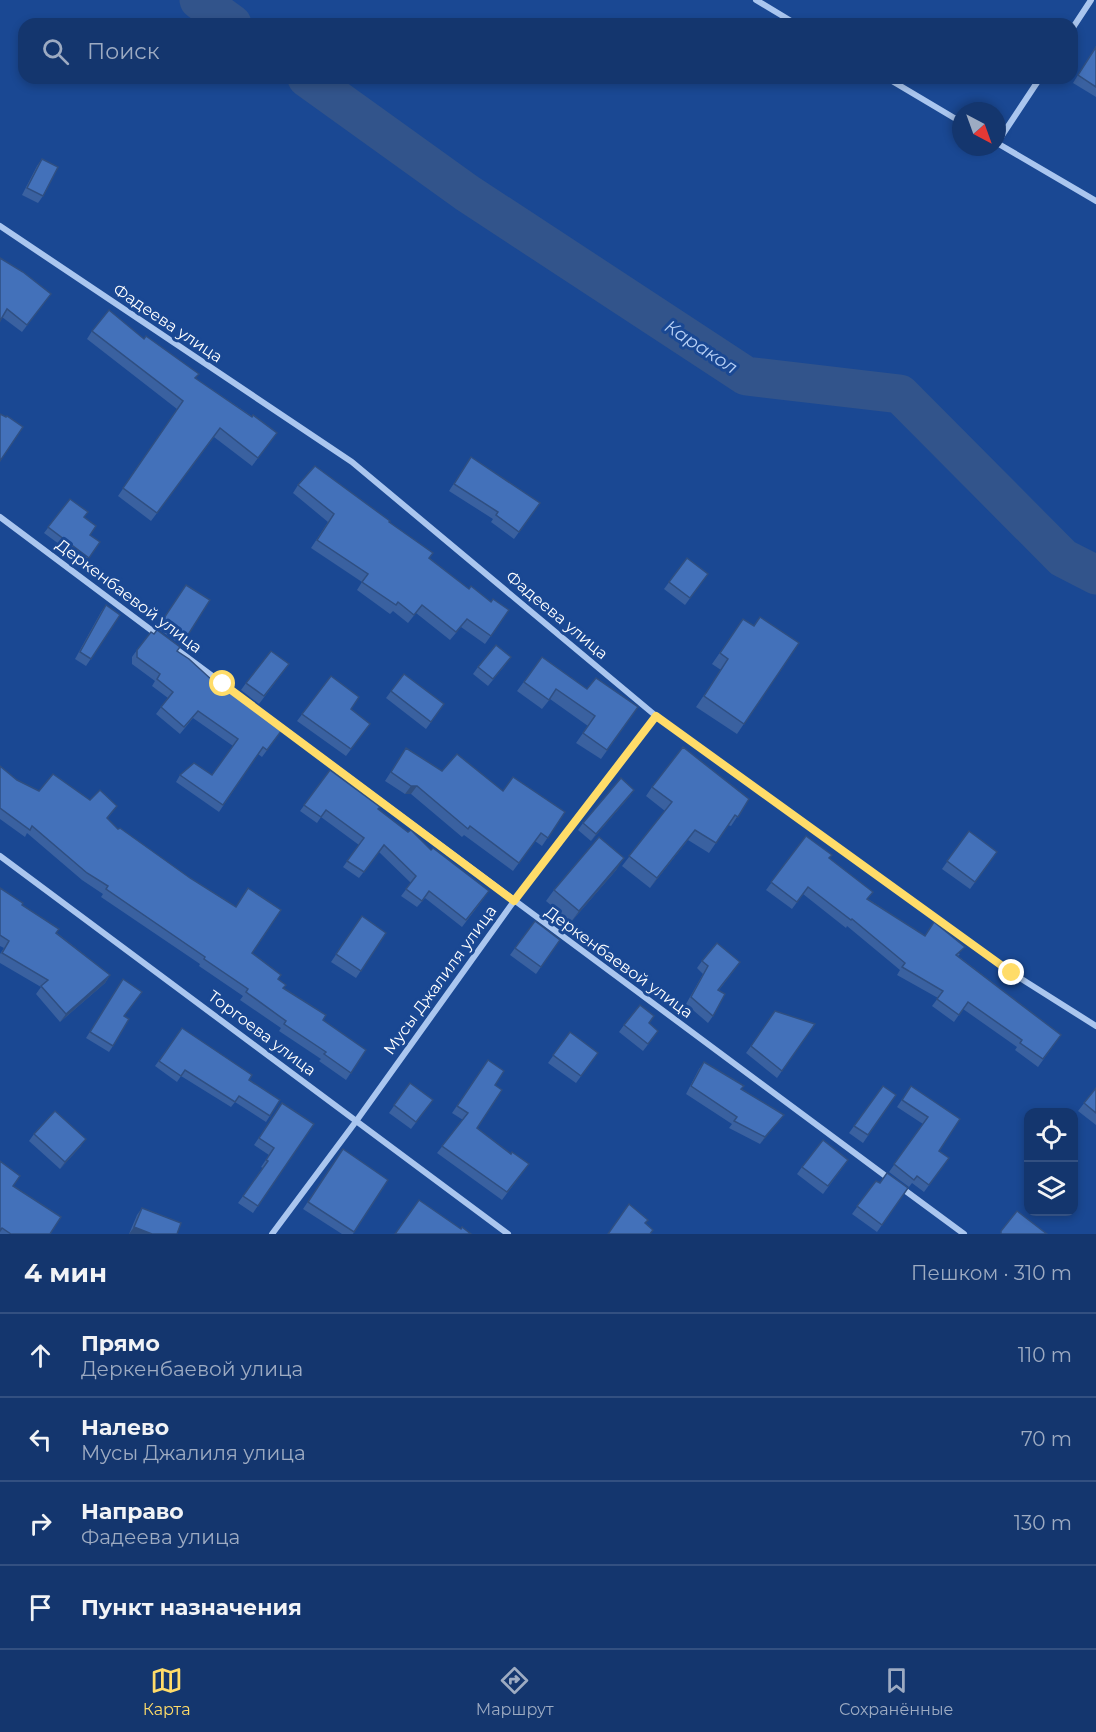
<!DOCTYPE html>
<html lang="ru">
<head>
<meta charset="utf-8">
<style>
	body { margin:0; font-family:Montserrat,sans-serif; background:#1d3e73; color:#f1f3f6 }
	.controls { position:absolute; right:18px; bottom:18px; display:grid; overflow:hidden; border-radius:12px; box-shadow:0 3px 9px #0003 }
	.controls button { width:54px; height:54px; display:grid; place-items:center; padding:0; border:0; border-bottom:2px solid #335081; background:#14366e; color:#f1f3f6; font:30px sans-serif }
	.compass { position:absolute; left:952px; top:102px; width:54px; height:54px; border-radius:50%; background:#14366e; box-shadow:0 3px 9px #0003; rotate:139deg }
	.stop { position:absolute; width:18px; height:18px; margin:-14px; border:4px solid #ffdc69; border-radius:50%; background:#fff }
	.stop.end { background:#ffdc69; border-color:#fff; box-shadow:0 2px 6px #0008 }
	.list { margin:0; padding:0; list-style:none }
	h2 { display:flex; justify-content:space-between; align-items:center; height:78px; margin:0; padding:0 24px; font-size:26px }
	h2 small { font-size:20px; font-weight:400; color:#9dabc2 }
	.list li { display:grid; grid-template-columns:39px 1fr auto; gap:18px; align-items:center; box-sizing:border-box; height:84px; padding:0 24px; border-top:2px solid #335081 }
	.list b { display:block; font-size:22px; white-space:nowrap }
	.list p { margin:0; font-size:20px; white-space:nowrap; color:#9dabc2 }
	.list em { font-size:20px; font-style:normal; color:#9dabc2 }
	.icon { flex:none; width:33px; height:33px; fill:none; stroke:currentColor; stroke-width:2; stroke-linecap:round; stroke-linejoin:round }
	.map { position:relative; flex:none; width:1096px; height:1234px; overflow:hidden }
	.search { position:absolute; background:#14366e; box-shadow:0 3px 9px #0003; left:18px; right:18px; top:18px; height:66px; display:flex; align-items:center; gap:15px; box-sizing:border-box; padding:0 21px; border-radius:18px; color:#9dabc2; font-size:22px }
	.sheet { height:414px; background:#14366e }
	nav { display:flex; justify-content:space-around; align-items:center; box-sizing:border-box; height:84px; border-top:2px solid #335081; background:#14366e; font-size:16px; color:#9dabc2 }
	nav a { display:grid; justify-items:center; gap:3px }
	nav .on { color:#ffdc69 }
	.map>svg:first-child { display:block }
</style>
</head>
<body>
<div class="map">
<svg width="1096" height="1234" viewBox="0 0 1096 1234">
	<rect width="100%" height="100%" fill="#1a4893"/>
	<g fill="none" stroke-linecap="round" stroke-linejoin="round">
		<g stroke="#32548b" stroke-width="39">
			<polyline points="199,0 232,24"/>
			<polyline points="307,78 467,193 746,376 900,394 1063,558 1096,575"/>
		</g>
		<g stroke="#aac6ef" stroke-width="6">
			<polyline points="756,0 796,24"/>
			<polyline points="1072,29 1091,0"/>
			<polyline points="887,78 961,122"/>
			<polyline points="997,143 1096,201"/>
			<polyline points="997,143 1040,78"/>
			<polyline points="0,226 352,462 656,716 1012,973 1096,1026"/>
			<polyline points="0,517 159,636"/>
			<polyline points="172,646 891,1180"/>
			<polyline points="0,856 508,1234"/>
			<polyline points="899,1186 964,1234"/>
			<polyline points="272,1234 357,1120 514,901 656,716"/>
		</g>
	</g>
	<g fill="#3a61a0">
		<polygon points="1096,46 1096,97 1073,83"/>
		<polygon points="42,159 43,196 38,203 22,195 37,166"/>
		<polygon points="0,258 51,294 22,332 2,317"/>
		<polygon points="92,331 144,339 195,378 277,433 252,466 214,437 151,521 118,496 177,409 87,339"/>
		<polygon points="471,457 540,503 514,539 491,522 493,519 449,491"/>
		<polygon points="298,485 389,522 429,558 469,589 491,602 509,610 485,644 461,627 450,640 416,613 408,623 393,611 390,614 357,590 362,582 311,548 328,522 293,493"/>
		<polygon points="70,499 84,517 90,535 100,542 85,563 44,533"/>
		<polygon points="687,558 708,574 685,605 664,589"/>
		<polygon points="186,585 210,600 181,645 157,628"/>
		<polygon points="106,605 120,615 86,666 75,659 101,612"/>
		<polygon points="743,619 754,626 799,643 737,734 696,707 721,670 712,664"/>
		<polygon points="137,650 177,651 213,681 282,730 262,757 258,754 219,812 176,782 180,775 212,775 233,746 193,718 180,734 156,714 168,698 152,686 155,681 132,664 132,657"/>
		<polygon points="542,657 587,689 638,707 601,759 576,743 588,726 550,699 542,709 517,691"/>
		<polygon points="289,664 259,704 241,690 246,683"/>
		<polygon points="506,664 488,686 473,674 478,667"/>
		<polygon points="404,674 444,704 426,729 386,698"/>
		<polygon points="331,676 351,709 370,724 346,756 297,721"/>
		<polygon points="406,748 442,771 565,812 542,846 535,841 513,871 464,835 462,837 411,794 405,794 385,781"/>
		<polygon points="0,766 17,780 39,791 117,806 107,819 252,953 278,979 283,988 323,1020 366,1050 346,1080 319,1061 321,1059 279,1031 281,1028 240,1000 243,996 199,966 200,964 101,897 103,894 82,880 27,833 25,837 0,819"/>
		<polygon points="330,770 378,809 431,850 484,898 462,927 425,898 417,907 401,896 411,883 379,852 359,878 343,867 359,845 321,817 317,823 300,811"/>
		<polygon points="652,787 749,799 731,826 728,825 709,853 688,840 650,888 622,866 665,811 646,796"/>
		<polygon points="634,790 629,797 591,841 578,830 583,823"/>
		<polygon points="969,831 997,852 970,889 942,869"/>
		<polygon points="806,836 829,858 868,899 925,936 960,954 958,956 1061,1035 1038,1067 1015,1050 1017,1047 963,1009 954,1022 932,1006 938,998 897,975 900,970 847,926 846,928 803,894 792,909 766,890"/>
		<polygon points="617,869 571,922 546,901 554,890"/>
		<polygon points="0,888 110,975 105,983 60,1022 36,994 41,987 0,963 0,954 4,948 0,946"/>
		<polygon points="362,916 386,933 356,978 331,962"/>
		<polygon points="560,940 536,974 510,955 515,948"/>
		<polygon points="702,961 735,969 719,990 713,1016 708,1023 686,1004 703,974 697,968"/>
		<polygon points="119,985 124,1016 113,1046 109,1052 86,1038"/>
		<polygon points="654,1016 649,1023 653,1038 643,1051 619,1032 624,1025"/>
		<polygon points="815,1024 777,1078 746,1053 751,1046"/>
		<polygon points="182,1028 249,1080 280,1100 266,1122 235,1102 231,1107 181,1076 177,1082 155,1066"/>
		<polygon points="570,1032 598,1053 576,1083 548,1063"/>
		<polygon points="488,1060 495,1085 477,1128 511,1154 529,1164 502,1200 437,1153 463,1120 452,1113"/>
		<polygon points="704,1062 741,1089 784,1115 760,1144 729,1128 732,1124 686,1094 699,1069"/>
		<polygon points="410,1083 433,1100 411,1129 389,1113"/>
		<polygon points="883,1086 896,1095 863,1143 849,1133"/>
		<polygon points="911,1086 960,1119 939,1151 949,1158 924,1192 912,1183 909,1187 889,1172 923,1124 897,1107"/>
		<polygon points="1096,1088 1096,1125 1078,1111"/>
		<polygon points="282,1103 314,1124 253,1213 238,1203 263,1168 261,1167 269,1155 254,1145"/>
		<polygon points="34,1134 81,1146 60,1169 29,1141"/>
		<polygon points="343,1149 388,1180 353,1234 342,1234 303,1209"/>
		<polygon points="848,1160 823,1194 797,1174 802,1167"/>
		<polygon points="0,1161 13,1186 50,1234 0,1234"/>
		<polygon points="876,1181 880,1183 908,1188 877,1232 852,1214"/>
		<polygon points="142,1208 177,1234 129,1234 137,1215"/>
	</g>
	<g fill="#2f4f82">
		<polygon points="411,786 417,786 411,794 405,794"/>
		<polygon points="634,790 629,797 591,841 596,834"/>
		<polygon points="695,830 688,840 650,888 657,878"/>
		<polygon points="624,858 617,869 571,922 579,911"/>
		<polygon points="110,975 105,983 60,1022 66,1014"/>
		<polygon points="784,1115 779,1122 760,1144 765,1137"/>
		<polygon points="86,1139 81,1146 60,1169 65,1162"/>
		<polygon points="134,1227 152,1234 129,1234"/>
	</g>
	<g fill="#4371ba" stroke="#2f4f82" stroke-width="1.5">
		<polygon points="1096,47 1096,87 1078,75"/>
		<polygon points="42,159 58,167 43,196 27,188"/>
		<polygon points="0,258 23,272 51,294 27,325 7,309 0,321"/>
		<polygon points="109,310 144,339 146,336 199,374 195,378 252,417 253,415 277,433 258,458 220,428 157,513 123,488 183,401 92,331"/>
		<polygon points="0,414 6,417 7,416 23,427 0,461"/>
		<polygon points="471,457 540,503 519,532 496,515 498,512 454,484"/>
		<polygon points="315,466 390,521 389,522 433,553 429,558 469,589 471,586 491,602 493,599 509,610 491,636 467,619 456,632 422,605 414,615 398,602 396,605 362,582 368,574 317,540 334,514 298,485"/>
		<polygon points="70,499 88,512 84,517 96,526 90,535 100,542 89,558 48,527"/>
		<polygon points="687,558 708,574 690,598 669,582"/>
		<polygon points="186,585 210,600 186,638 162,621"/>
		<polygon points="106,605 120,615 91,659 80,652"/>
		<polygon points="760,617 799,643 744,724 704,696 728,659 720,653 743,619 754,626"/>
		<polygon points="157,630 180,647 177,651 189,659 213,681 235,696 239,692 257,705 254,709 282,730 267,750 263,747 223,805 180,775 194,763 212,775 238,739 198,711 184,727 161,707 173,692 157,679 160,674 137,657 137,650 151,632 154,634"/>
		<polygon points="496,645 511,657 493,679 478,667"/>
		<polygon points="271,651 289,664 264,696 246,683"/>
		<polygon points="542,657 587,689 596,678 638,707 607,750 583,733 595,716 556,689 549,700 524,682"/>
		<polygon points="404,674 444,704 431,722 391,691"/>
		<polygon points="331,676 359,697 351,709 370,724 351,749 302,714"/>
		<polygon points="683,747 749,799 738,817 735,815 716,843 695,830 657,878 629,856 672,802 652,787"/>
		<polygon points="406,748 442,771 457,754 503,791 513,777 565,812 548,838 541,833 519,863 470,826 468,829 417,786 411,786 391,772"/>
		<polygon points="0,766 17,780 39,791 53,774 90,800 100,790 117,806 107,818 118,829 120,828 190,878 236,907 248,888 281,910 252,953 281,975 278,979 286,985 283,988 326,1015 323,1020 366,1050 351,1073 324,1054 326,1052 284,1024 286,1021 246,992 248,989 204,959 205,957 106,889 108,886 87,873 32,826 30,830 0,808"/>
		<polygon points="330,770 380,807 378,809 408,832 411,830 431,850 433,848 489,891 466,920 429,891 422,901 406,889 416,876 384,845 364,872 347,861 364,838 326,810 321,817 304,805"/>
		<polygon points="621,778 634,790 596,834 583,823"/>
		<polygon points="969,831 997,852 975,882 947,861"/>
		<polygon points="806,836 832,855 829,858 873,892 867,899 925,936 934,922 965,947 956,955 1061,1035 1043,1059 1020,1043 1022,1040 968,1002 959,1015 937,999 943,991 902,967 905,963 852,919 851,920 808,887 797,902 771,882"/>
		<polygon points="599,837 624,858 579,911 554,890"/>
		<polygon points="0,888 23,903 22,905 59,929 56,933 110,975 66,1014 41,986 48,980 2,953 9,941 0,935"/>
		<polygon points="362,916 386,933 361,971 336,954"/>
		<polygon points="535,921 560,940 541,967 515,948"/>
		<polygon points="717,943 740,962 718,990 725,994 713,1016 691,997 708,966 702,961"/>
		<polygon points="123,979 142,992 124,1016 129,1019 113,1046 90,1032"/>
		<polygon points="640,1005 654,1016 649,1023 658,1031 648,1044 624,1025"/>
		<polygon points="775,1011 815,1024 782,1071 751,1046"/>
		<polygon points="182,1028 252,1075 249,1080 280,1100 270,1116 239,1096 235,1102 185,1070 181,1076 159,1061"/>
		<polygon points="570,1032 598,1053 581,1076 553,1055"/>
		<polygon points="488,1060 504,1071 495,1085 502,1090 477,1128 511,1154 512,1152 529,1164 507,1192 442,1146 468,1113 457,1106"/>
		<polygon points="704,1062 744,1086 741,1089 784,1115 765,1137 734,1121 737,1117 691,1086"/>
		<polygon points="410,1083 433,1100 416,1122 394,1105"/>
		<polygon points="883,1086 896,1095 868,1135 854,1126"/>
		<polygon points="911,1086 960,1119 939,1151 949,1158 929,1185 917,1176 914,1180 894,1164 928,1117 902,1100"/>
		<polygon points="1096,1088 1096,1113 1084,1103"/>
		<polygon points="282,1103 314,1124 258,1206 243,1196 268,1161 266,1160 274,1148 259,1138"/>
		<polygon points="55,1111 86,1139 65,1162 34,1134"/>
		<polygon points="823,1140 848,1160 828,1186 802,1167"/>
		<polygon points="343,1149 388,1180 354,1232 308,1202"/>
		<polygon points="0,1161 20,1176 13,1186 61,1217 50,1234 11,1234 2,1228 0,1231"/>
		<polygon points="887,1173 908,1188 882,1225 857,1206 876,1181 880,1183"/>
		<polygon points="419,1200 461,1229 462,1227 471,1234 395,1234"/>
		<polygon points="629,1204 648,1220 645,1223 653,1230 650,1234 608,1234"/>
		<polygon points="142,1208 181,1223 177,1234 152,1234 134,1227"/>
		<polygon points="1017,1211 1047,1234 1001,1234 1001,1231"/>
	</g>
	<g fill="none" stroke-linecap="round" stroke-linejoin="round">
		<polyline stroke="#ffdc69" stroke-width="8" points="223,684 514,901 656,716 1012,973"/>
	</g>
	<g text-anchor="middle" dominant-baseline="central" stroke-width="6" stroke-linejoin="round" paint-order="stroke">
		<g font-size="16" fill="#fff" stroke="#1a4893">
			<text transform="translate(168 323) rotate(34)">Фадеева улица</text>
			<text transform="translate(129 596) rotate(37)">Деркенбаевой улица</text>
			<text transform="translate(557 615) rotate(40)">Фадеева улица</text>
			<text transform="translate(619 962) rotate(36)">Деркенбаевой улица</text>
			<text transform="translate(440 980) rotate(-54)">Мусы Джалиля улица</text>
			<text transform="translate(262 1033) rotate(37)">Торгоева улица</text>
		</g>
		<g font-size="18" font-style="italic" fill="#b7d0f6" stroke="#1a4893">
			<text transform="translate(701 347) rotate(33)">Каракол</text>
		</g>
	</g>
</svg>
<div class="controls">
<button><svg class="icon" aria-label="locate" viewBox="0 0 24 24"><circle cx="12" cy="12" r="6"/><path d="M12 2v4M12 18v4M2 12h4M18 12h4"/></svg></button>
<button><svg class="icon" aria-label="layers" viewBox="0 0 24 24"><path d="M12 4l9 5-9 5-9-5zM3 14l9 5 9-5"/></svg></button>
</div>
<svg class="compass" viewBox="-18 -18 36 36"><path d="M0-13l5 13h-10z" fill="#e53935"/><path d="M0 13l5-13h-10z" fill="#9dabc2"/></svg>
<div class="stop" style="left:223px;top:684px"></div>
<div class="stop end" style="left:1012px;top:973px"></div>
<div class="search"><svg class="icon" aria-label="search" viewBox="0 0 24 24"><circle cx="10" cy="10" r="6"/><path d="M15 15l6 6"/></svg>Поиск</div>
</div>
<section class="sheet">
<h2>4 мин<small>Пешком · 310 m</small></h2>
<ul class="list">
<li><svg class="icon" aria-label="ahead" viewBox="0 0 24 24"><path d="M12 20V5M6 11l6-6 6 6"/></svg><div><b>Прямо</b><p>Деркенбаевой улица</p></div><em>110 m</em></li>
<li><svg class="icon" aria-label="left" viewBox="0 0 24 24"><path d="M17 20v-9H6M10 6l-5 5 5 5"/></svg><div><b>Налево</b><p>Мусы Джалиля улица</p></div><em>70 m</em></li>
<li><svg class="icon" aria-label="right" viewBox="0 0 24 24"><path d="M7 20v-9h11M14 6l5 5-5 5"/></svg><div><b>Направо</b><p>Фадеева улица</p></div><em>130 m</em></li>
<li><svg class="icon" aria-label="arrive" viewBox="0 0 24 24"><path d="M6 21V4h12l-3 4 3 4H6"/></svg><div><b>Пункт назначения</b></div></li>
</ul>
</section>
<nav>
<a class="on"><svg class="icon" aria-label="map" viewBox="0 0 24 24"><path d="M3 6l6-2 6 2 6-2v14l-6 2-6-2-6 2zM9 4v14M15 6v14"/></svg>Карта</a>
<a><svg class="icon" aria-label="directions" viewBox="0 0 24 24"><path d="M12 3l9 9-9 9-9-9zM9 14v-3h6M13 9l2 2-2 2"/></svg>Маршрут</a>
<a><svg class="icon" aria-label="saved" viewBox="0 0 24 24"><path d="M7 4h10v16l-5-4-5 4z"/></svg>Сохранённые</a>
</nav>
</body>
</html>
